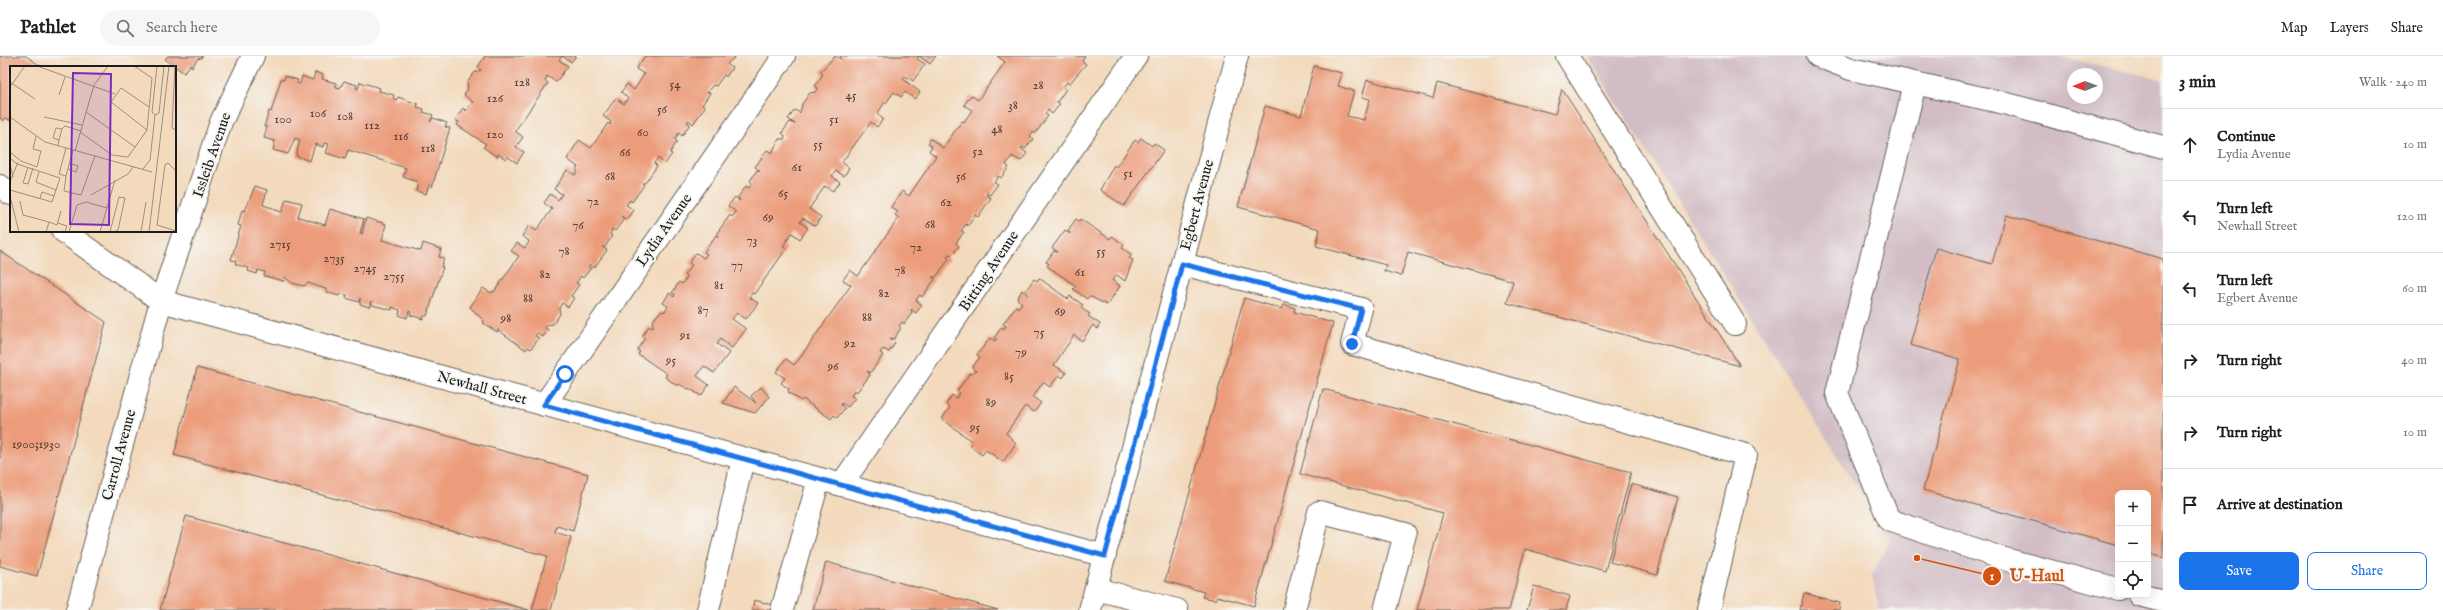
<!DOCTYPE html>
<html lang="en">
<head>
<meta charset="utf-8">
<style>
	body { margin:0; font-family:"IM FELL English",serif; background:#f6f6f6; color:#202124 }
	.controls { position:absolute; right:12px; bottom:12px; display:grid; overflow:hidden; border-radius:8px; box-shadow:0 4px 16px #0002 }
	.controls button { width:36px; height:36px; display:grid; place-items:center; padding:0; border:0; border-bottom:1px solid #e0e0e0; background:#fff; color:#202124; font:20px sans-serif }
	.compass { position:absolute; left:2067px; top:12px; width:36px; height:36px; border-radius:50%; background:#fff; box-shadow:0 4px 16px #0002; rotate:269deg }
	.stop { position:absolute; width:12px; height:12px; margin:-9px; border:3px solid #1a73e8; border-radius:50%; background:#fff }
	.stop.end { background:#1a73e8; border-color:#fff; box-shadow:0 1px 4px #0008 }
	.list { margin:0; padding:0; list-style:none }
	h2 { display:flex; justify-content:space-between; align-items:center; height:52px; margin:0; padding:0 16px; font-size:17px }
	h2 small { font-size:13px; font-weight:400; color:#757577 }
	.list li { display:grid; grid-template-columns:26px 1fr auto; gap:12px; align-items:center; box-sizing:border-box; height:72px; padding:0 16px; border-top:1px solid #e0e0e0 }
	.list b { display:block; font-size:15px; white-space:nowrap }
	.list p { margin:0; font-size:13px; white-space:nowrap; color:#757577 }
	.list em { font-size:13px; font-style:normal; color:#757577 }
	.actions { display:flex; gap:8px; padding:12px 16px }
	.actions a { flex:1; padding:9px 0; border:1px solid #1a73e8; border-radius:8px; text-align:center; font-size:14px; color:#1a73e8 }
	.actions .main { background:#1a73e8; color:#fff }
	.icon { flex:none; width:22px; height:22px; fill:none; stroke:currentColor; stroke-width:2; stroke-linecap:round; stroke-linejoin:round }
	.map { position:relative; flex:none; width:2163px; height:554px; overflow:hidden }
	header { display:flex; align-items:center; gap:24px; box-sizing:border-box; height:56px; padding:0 20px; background:#fff; border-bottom:1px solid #e0e0e0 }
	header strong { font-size:19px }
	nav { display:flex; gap:22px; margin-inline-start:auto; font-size:14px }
	.search { width:280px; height:36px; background:#f6f6f6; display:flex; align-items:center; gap:10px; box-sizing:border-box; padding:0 14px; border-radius:22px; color:#757577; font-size:15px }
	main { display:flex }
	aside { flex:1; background:#fff }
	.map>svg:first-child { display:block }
</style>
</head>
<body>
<header>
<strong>Pathlet</strong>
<div class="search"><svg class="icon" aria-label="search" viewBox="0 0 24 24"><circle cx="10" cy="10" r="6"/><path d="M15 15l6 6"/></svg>Search here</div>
<nav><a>Map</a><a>Layers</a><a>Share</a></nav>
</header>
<main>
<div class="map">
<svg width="2163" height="554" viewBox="0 0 2163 554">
	<rect width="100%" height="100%" fill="#f6f6f2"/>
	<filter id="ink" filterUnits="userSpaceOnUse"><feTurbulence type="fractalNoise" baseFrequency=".025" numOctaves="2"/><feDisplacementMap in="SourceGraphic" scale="8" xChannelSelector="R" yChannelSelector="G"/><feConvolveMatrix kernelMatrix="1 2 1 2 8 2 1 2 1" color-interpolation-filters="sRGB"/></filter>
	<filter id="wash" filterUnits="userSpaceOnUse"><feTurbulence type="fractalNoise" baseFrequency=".012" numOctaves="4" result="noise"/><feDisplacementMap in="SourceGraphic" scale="16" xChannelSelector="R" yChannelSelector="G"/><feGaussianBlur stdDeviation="0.9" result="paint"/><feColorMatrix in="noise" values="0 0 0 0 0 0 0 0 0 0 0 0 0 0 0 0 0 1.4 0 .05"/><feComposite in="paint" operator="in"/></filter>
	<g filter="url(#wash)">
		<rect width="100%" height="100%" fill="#f3dabd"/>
		<path fill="#d2bdc5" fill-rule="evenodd" d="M1587,0H2055L2163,23V554H1879L1872,519L1890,484ZM2073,18H2097V42H2073ZM2118,437H2148V539H2118Z"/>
		<g id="blocks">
			<g fill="#ec9c7a">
				<polygon points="0,0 26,0 42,11 11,11 11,65 6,62 3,65 0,62"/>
				<polygon points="168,0 203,0 200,3 198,2 192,11 190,9 184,17 165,3"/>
				<polygon points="485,0 562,0 559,4 568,10 556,26 547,20 545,25 548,27 515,75 523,81 516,91 524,96 517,107 508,101 506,103 498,98 497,101 483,91 486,88 457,69 459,66 455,64 463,52 466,55 473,46 464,39 468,33 467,27 474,17 481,14 478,11"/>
				<polygon points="562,0 576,0 571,6"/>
				<polygon points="645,0 736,0 727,8 732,12 726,21 724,19 716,30 713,29 707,36 710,37 702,49 705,51 693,68 689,64 687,66 690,68 682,80 679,77 675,83 677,85 670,97 672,98 665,108 658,102 654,107 657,110 645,127 642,127 644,129 632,146 630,144 626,149 634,154 627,164 621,160 624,163 615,175 612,173 610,179 612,180 605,191 602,191 607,194 594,212 590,208 588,210 591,212 583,222 581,220 576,227 579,229 571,240 574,242 568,251 562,247 559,252 560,258 553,268 547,269 545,272 548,274 543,281 537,277 535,280 539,282 531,293 528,291 526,294 498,274 497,276 483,267 484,265 470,251 483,232 491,237 492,235 494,236 519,200 511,195 517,187 525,192 528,188 529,185 522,180 529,170 536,175 552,153 544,147 550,138 558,144 562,138 554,133 567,114 575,119 578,115 576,113 578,111 567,103 579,84 591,92 608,67 610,69 611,66 603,60 616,42 624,48 628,42 621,36 627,28 634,34 643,20 644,18 636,13"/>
				<polygon points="835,0 841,3 840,0 936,0 930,8 919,0 917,3 925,8 913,25 905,20 903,23 920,36 915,43 905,36 901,41 894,36 886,47 885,46 877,58 883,63 877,71 871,66 842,106 849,112 844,120 836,115 832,120 840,126 833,135 825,130 809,153 821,161 815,170 803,162 800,166 808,172 800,183 792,177 783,190 787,192 754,238 752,237 749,241 758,247 746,263 737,257 732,263 746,273 732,292 720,283 717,288 729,297 714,317 704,310 697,320 709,329 701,340 689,332 688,333 679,328 677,330 665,321 667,318 638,298 640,296 637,294 645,282 642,280 649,270 652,272 654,271 652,266 660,256 665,255 668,250 663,247 669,237 674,241 675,238 672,237 679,226 682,228 687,221 684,219 692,209 689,207 696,197 704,202 707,198 704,196 716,179 719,181 717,177 730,159 732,161 736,156 728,150 735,141 740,145 738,141 746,130 749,132 752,127 750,125 757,114 760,115 755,111 767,94 772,97 779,83 784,83 785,80 782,77 790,66 795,68 788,63 795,54 800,57 802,48 810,37 815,36 818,32 815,30 823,18 820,16"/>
				<polygon points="997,0 1085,0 1082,5 1086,8 1069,28 1067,26 1063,31 1066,33 1057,46 1060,48 1052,58 1048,54 1045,58 1048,60 1035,78 1033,76 1030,80 1033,83 1025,93 1022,91 1021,93 1027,97 1021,105 1012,100 1006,109 1009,111 1001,122 998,120 994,126 998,128 990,139 987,137 986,139 991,142 978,161 975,159 968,170 966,168 961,175 964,176 956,187 959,190 952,199 949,198 947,201 949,203 936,221 932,221 935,223 922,241 920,239 916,244 922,249 916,257 911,253 912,257 904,268 902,266 899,270 901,272 894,283 891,282 890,284 895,287 889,296 883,293 880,297 883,299 870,317 867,315 870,319 857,336 855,334 851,340 855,342 848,351 842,347 841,349 845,352 837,362 834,359 831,363 803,343 801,345 788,336 789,333 781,327 785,322 776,316 786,303 794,309 799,303 851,229 843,224 850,214 858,220 883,184 899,162 895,159 898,156 891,151 902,135 909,140 936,100 929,95 932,90 928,87 931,83 943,92 962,65 964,66 972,54 964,49 971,39 978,44 1005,6"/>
				<polygon points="1314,10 1342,17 1338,30 1354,35 1347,60 1364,64 1370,43 1362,41 1367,24 1433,42 1437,27 1555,58 1562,33 1740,310 1507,247 1513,225 1408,196 1401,220 1384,215 1386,209 1316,190 1320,173 1238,151 1265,50 1301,60"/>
				<polygon points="315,16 323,19 322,23 336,27 336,31 340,32 344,25 357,29 356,32 358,33 360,26 380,32 379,35 394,39 393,42 396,44 398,41 418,48 417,51 424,53 423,56 433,59 430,66 433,62 447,67 445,71 450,72 432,131 429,129 426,138 416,135 418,126 403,121 406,112 348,94 345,103 326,97 329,88 324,87 323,91 315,88 310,105 296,100 300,84 295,82 288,98 273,94 275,85 264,82 267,71 264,71 269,55 271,56 281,23 284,24 285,20 298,24 297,28 300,28 302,20 313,24"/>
				<polygon points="1141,82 1152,90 1154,87 1164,94 1124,150 1100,134 1114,109 1116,111 1135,84 1138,86"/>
				<polygon points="255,130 267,134 263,149 276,153 275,154 282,156 286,143 302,147 298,161 302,162 325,169 330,153 364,163 360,177 362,178 366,162 386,168 382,184 421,195 423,187 441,193 439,201 444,202 441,211 443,211 427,260 424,260 423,263 410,259 411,256 409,255 407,262 399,259 400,254 392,251 392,254 372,249 371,245 369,251 360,248 360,242 359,246 346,242 347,239 340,237 339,240 326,236 326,233 308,227 304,230 292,227 285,221 284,225 264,220 265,216 258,214 257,218 248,215 249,212 235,208 236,205 231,204 241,170 238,169 242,154 245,155"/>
				<polygon points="2006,159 2163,203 2163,502 2148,497 2148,437 2118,437 2118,489 1923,434 1960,303 1910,289 1936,192 1992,208"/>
				<polygon points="1076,163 1079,165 1080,163 1110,183 1112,180 1124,189 1122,192 1132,199 1129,202 1133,204 1125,225 1117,219 1112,224 1120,230 1107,249 1089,240 1087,243 1073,233 1076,230 1047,210 1049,208 1046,206 1054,195 1058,196 1052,192 1065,174 1070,178 1068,174"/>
				<polygon points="0,195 106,266 37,520 0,510"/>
				<polygon points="1039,222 1068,243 1070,240 1083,249 1081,252 1090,258 1088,260 1100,268 1097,273 1093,269 1082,285 1074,279 1054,309 1066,317 1063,322 1059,319 1050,331 1043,326 1033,341 1041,347 1034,356 1025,350 1006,377 1016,387 1003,406 986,394 982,399 970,390 973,386 942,363 950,351 946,348 952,339 956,342 960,337 957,335 970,317 972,319 976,315 972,312 980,301 977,299 990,282 995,285 997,283 994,282 1002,271 1004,273 1006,270 1003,268 1016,250 1018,252 1022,247 1017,243 1022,234 1028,239 1026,234 1034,223 1037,225"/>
				<polygon points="1244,242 1282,253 1284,248 1295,252 1294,256 1333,267 1254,550 1217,540 1216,544 1202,541 1204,536 1165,525"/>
				<polygon points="197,312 588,418 573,475 557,470 555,476 571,481 551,554 532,554 547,500 174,399"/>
				<polygon points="734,331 756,347 751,340 761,331 769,341 755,357 723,347"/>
				<polygon points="1323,333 1631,416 1605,515 1525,493 1509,554 1417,554 1443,457 1300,418"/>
				<polygon points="1631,428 1678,441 1657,519 1610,506"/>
				<polygon points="186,460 529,554 160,554"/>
				<polygon points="826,506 998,554 813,554"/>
				<polygon points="1534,530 1570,540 1566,554 1527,554"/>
				<polygon points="1804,537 1840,547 1839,554 1800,554"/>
				<polygon points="754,544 772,549 771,554 752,554"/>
			</g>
		</g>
	</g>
	<g filter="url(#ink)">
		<use href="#blocks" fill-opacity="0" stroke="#675e54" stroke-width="1"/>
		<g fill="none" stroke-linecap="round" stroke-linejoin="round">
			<defs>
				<g id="minor">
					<polyline points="1567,0 1735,268"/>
					<polyline points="1818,0 1851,13 2000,46 2163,91"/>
					<polyline points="1915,28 1837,337 1889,464 2001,502 2118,533"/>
					<polyline points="0,130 11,138"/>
					<polyline points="63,175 161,245 1105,500"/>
					<polyline points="1182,208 1361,253 1352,288 1746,399 1709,554"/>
					<polyline points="544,349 784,0"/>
					<polyline points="841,429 1136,0"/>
					<polyline points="1096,533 1177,554"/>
					<polyline points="2139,539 2163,545"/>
					<polyline points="77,554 161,245 221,66 253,0"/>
					<polyline points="708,554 743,403"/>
					<polyline points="782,554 819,423"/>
					<polyline points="1090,554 1237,0"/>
					<polyline points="1294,554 1319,456 1405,478 1385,554"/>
				</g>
			</defs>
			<use href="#minor" stroke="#675e54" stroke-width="24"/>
			<use href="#minor" stroke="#fff" stroke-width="22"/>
		</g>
	</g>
	<g fill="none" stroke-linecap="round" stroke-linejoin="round" filter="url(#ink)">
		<polyline stroke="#1a73e8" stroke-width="5" points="565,318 544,349 1105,500 1182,208 1361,253 1352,288"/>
	</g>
	<g text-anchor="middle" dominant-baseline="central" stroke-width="4" stroke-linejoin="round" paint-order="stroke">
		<g font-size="13" fill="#503c34">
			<text x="522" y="26">128</text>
			<text x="675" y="28">54</text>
			<text x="1038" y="29">28</text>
			<text x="851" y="39">45</text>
			<text x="495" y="42">126</text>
			<text x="1013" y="49">38</text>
			<text x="662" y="53">56</text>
			<text x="318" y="57">106</text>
			<text x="345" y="60">108</text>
			<text x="283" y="63">100</text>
			<text x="834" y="63">51</text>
			<text x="372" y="69">112</text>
			<text x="997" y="73">48</text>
			<text x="643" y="76">60</text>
			<text x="495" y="78">120</text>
			<text x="401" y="80">116</text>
			<text x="818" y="88">55</text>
			<text x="428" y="92">118</text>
			<text x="978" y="95">52</text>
			<text x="625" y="96">66</text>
			<text x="797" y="111">61</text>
			<text x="1128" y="117">51</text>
			<text x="610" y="120">68</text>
			<text x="961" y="120">56</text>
			<text x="783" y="137">65</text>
			<text x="593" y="145">72</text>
			<text x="946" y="146">62</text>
			<text x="768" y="161">69</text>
			<text x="930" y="168">68</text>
			<text x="578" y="169">76</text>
			<text x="752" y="184">73</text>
			<text x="280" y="188">2715</text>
			<text x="916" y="191">72</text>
			<text x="564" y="195">78</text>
			<text x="1101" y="195">55</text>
			<text x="334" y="202">2735</text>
			<text x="737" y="209">77</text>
			<text x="365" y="212">2745</text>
			<text x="900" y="214">78</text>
			<text x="1080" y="216">61</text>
			<text x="545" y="218">82</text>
			<text x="394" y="220">2755</text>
			<text x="719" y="229">81</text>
			<text x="884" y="237">82</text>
			<text x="528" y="242">88</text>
			<text x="703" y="254">87</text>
			<text x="1060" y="255">69</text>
			<text x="867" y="261">88</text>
			<text x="506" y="262">98</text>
			<text x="1039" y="276">75</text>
			<text x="685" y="279">91</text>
			<text x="850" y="287">92</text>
			<text x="1021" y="296">79</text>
			<text x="671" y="304">95</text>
			<text x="833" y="310">96</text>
			<text x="1009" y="320">85</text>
			<text x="991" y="346">89</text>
			<text x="975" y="371">95</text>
			<text x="36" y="388">1900;1930</text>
		</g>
		<g font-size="15" fill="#1c1c1c" stroke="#f6f6f2">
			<text transform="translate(212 99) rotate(-71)">Issleib Avenue</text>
			<text transform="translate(1197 149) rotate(-75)">Egbert Avenue</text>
			<text transform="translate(664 174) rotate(-55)">Lydia Avenue</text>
			<text transform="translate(989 215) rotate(-56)">Bitting Avenue</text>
			<text transform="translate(482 332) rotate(15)">Newhall Street</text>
			<text transform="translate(119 399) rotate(-75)">Carroll Avenue</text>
		</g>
	</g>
	<g transform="translate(10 10)">
		<rect width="166" height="166" fill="#f3dabd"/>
		<path fill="none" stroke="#9d8e7d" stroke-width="1" d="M27,0L105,28M165,0L162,62L166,64M0,16L25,33M0,21L15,0M49,29L55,11M76,46L125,81M145,49L142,46L147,0M0,51L35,76L142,106M34,51L72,59M52,63L55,60L71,65M137,64L101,36L111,22L139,41M70,66L102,89L118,91L137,64L142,12L124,0M48,79L49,74L52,63L46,62L43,72L49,74M56,82L49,108L56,110L63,84M65,85L84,19L98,0M0,86L11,95L27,101L31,85L23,83L26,70M0,92L7,98L50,112L42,136L0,124M0,98L3,111M18,101L13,117L18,118L23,102M58,103L66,106L68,100L59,97M133,103L140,94L145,49L149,47L154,0M166,105L158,97L155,99L147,159L166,165M29,106L26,116L46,124M56,110L54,125L71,129L85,90M0,116L8,96M81,129L118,108L123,101M0,130L9,166M30,132L32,126L44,130M10,135L13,149L39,156L36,166M39,156L47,159L51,145M48,157L57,160L55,166M59,166L67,139L76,136L97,142M90,166L105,114M100,166L109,131L115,132L108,164L104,166M131,166L136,136M139,166L159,0"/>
		<path fill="#7b2cbf" fill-opacity="0.15" stroke="#7b2cbf" stroke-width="2" d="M63,7L101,8L99,159L60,158Z"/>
		<rect width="166" height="166" fill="none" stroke="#1c1c1c" stroke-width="2"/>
	</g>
	<path fill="none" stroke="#d4530e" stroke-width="1.5" d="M1917 502L1992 520"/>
	<g fill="#d4530e" stroke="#f6f6f2" stroke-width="1.5">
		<circle cx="1917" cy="502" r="4"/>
		<circle cx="1992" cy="520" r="10"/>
	</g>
	<g font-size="12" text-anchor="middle" font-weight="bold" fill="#fff">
		<text x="1992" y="524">1</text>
	</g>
	<g font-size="16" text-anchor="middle" font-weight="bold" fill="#d4530e" stroke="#f6f6f2" stroke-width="4" stroke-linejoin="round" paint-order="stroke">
		<text x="2037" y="525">U-Haul</text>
	</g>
</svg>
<div class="controls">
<button>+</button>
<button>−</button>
<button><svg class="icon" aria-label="locate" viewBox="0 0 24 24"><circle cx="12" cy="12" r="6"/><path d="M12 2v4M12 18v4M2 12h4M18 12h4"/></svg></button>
</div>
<svg class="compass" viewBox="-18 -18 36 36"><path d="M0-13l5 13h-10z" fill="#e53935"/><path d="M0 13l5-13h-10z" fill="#757577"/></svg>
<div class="stop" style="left:565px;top:318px"></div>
<div class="stop end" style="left:1352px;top:288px"></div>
</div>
<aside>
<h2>3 min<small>Walk · 240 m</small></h2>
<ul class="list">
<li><svg class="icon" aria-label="ahead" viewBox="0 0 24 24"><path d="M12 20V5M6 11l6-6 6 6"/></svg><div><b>Continue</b><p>Lydia Avenue</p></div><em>10 m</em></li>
<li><svg class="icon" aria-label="left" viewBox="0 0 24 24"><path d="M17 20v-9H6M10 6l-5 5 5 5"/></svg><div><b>Turn left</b><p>Newhall Street</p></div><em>120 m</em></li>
<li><svg class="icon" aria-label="left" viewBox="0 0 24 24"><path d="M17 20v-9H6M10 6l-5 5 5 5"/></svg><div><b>Turn left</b><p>Egbert Avenue</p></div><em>60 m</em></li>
<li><svg class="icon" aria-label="right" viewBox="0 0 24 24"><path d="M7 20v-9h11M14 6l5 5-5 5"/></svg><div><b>Turn right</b></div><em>40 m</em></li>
<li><svg class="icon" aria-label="right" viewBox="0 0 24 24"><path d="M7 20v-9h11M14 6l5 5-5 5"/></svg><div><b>Turn right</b></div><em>10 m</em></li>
<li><svg class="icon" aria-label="arrive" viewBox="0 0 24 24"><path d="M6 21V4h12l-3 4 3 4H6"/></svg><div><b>Arrive at destination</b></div></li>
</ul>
<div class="actions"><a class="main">Save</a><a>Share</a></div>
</aside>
</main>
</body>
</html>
